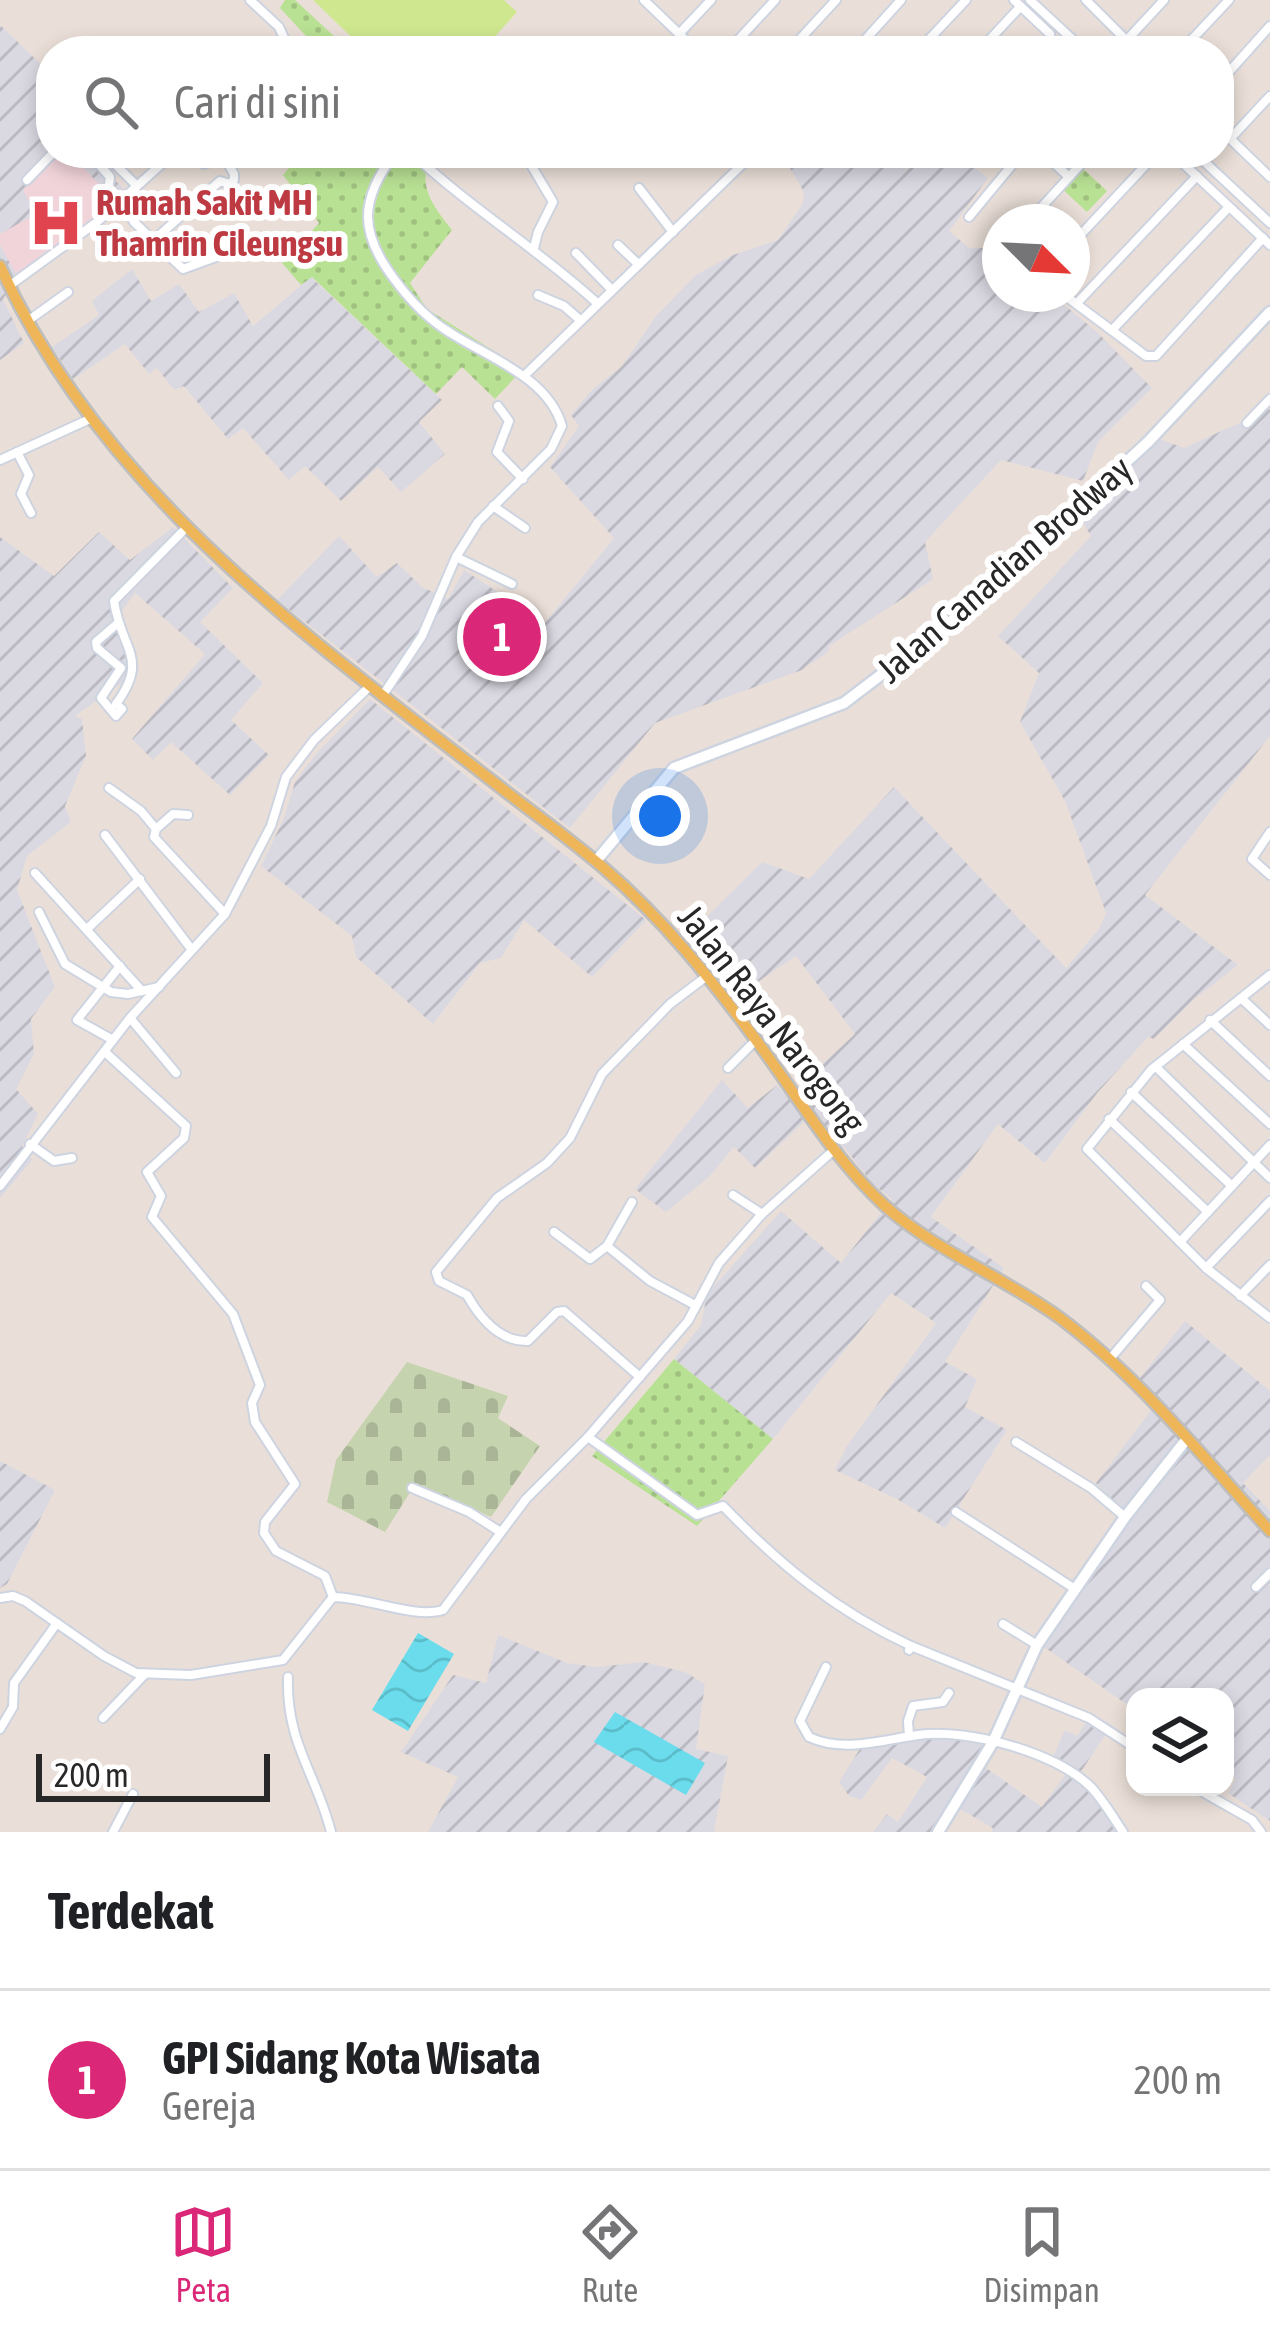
<!DOCTYPE html>
<html lang="id">
<head>
<meta charset="utf-8">
<style>
	body { margin:0; font-family:"Asap Condensed",sans-serif; background:#f2f2f2; color:#202124 }
	.controls { position:absolute; right:36px; bottom:36px; display:grid; overflow:hidden; border-radius:24px; box-shadow:0 6px 18px #0003 }
	.controls button { width:108px; height:108px; display:grid; place-items:center; padding:0; border:0; border-bottom:3px solid #e0e0e0; background:#fff; color:#202124; font:60px sans-serif }
	.compass { position:absolute; left:982px; top:204px; width:108px; height:108px; border-radius:50%; background:#fff; box-shadow:0 6px 18px #0003; rotate:114deg }
	.scale { position:absolute; left:36px; bottom:30px; width:234px; box-sizing:border-box; padding-left:12px; border:6px solid #272727; border-top:0; font-size:33px; line-height:42px; white-space:nowrap; color:#272727; -webkit-text-stroke:9px #fff; paint-order:stroke }
	.you { position:absolute; left:660px; top:816px; width:42px; height:42px; margin:-30px; border:9px solid #fff; border-radius:50%; background:#1a73e8; box-shadow:0 0 0 18px #1a73e833 }
	.badge { display:grid; place-items:center; width:78px; height:78px; border-radius:50%; background:#db2777; color:#fff; font-size:39px; font-weight:700 }
	.pin { position:absolute; translate:-50% -50%; border:6px solid #fff; box-shadow:0 3px 12px #0006 }
	.list { margin:0; padding:0; list-style:none }
	h2 { display:flex; justify-content:space-between; align-items:center; height:156px; margin:0; padding:0 48px; font-size:51px }
	h2 small { font-size:39px; font-weight:400; color:#757577 }
	.list li { display:grid; grid-template-columns:78px 1fr auto; gap:36px; align-items:center; box-sizing:border-box; height:180px; padding:0 48px; border-top:3px solid #e0e0e0 }
	.list b { display:block; font-size:45px; white-space:nowrap }
	.list p { margin:0; font-size:39px; white-space:nowrap; color:#757577 }
	.list em { font-size:39px; font-style:normal; color:#757577 }
	.icon { flex:none; width:66px; height:66px; fill:none; stroke:currentColor; stroke-width:2; stroke-linecap:round; stroke-linejoin:round }
	.map { position:relative; flex:none; width:1270px; height:1832px; overflow:hidden }
	.search { position:absolute; background:#fff; box-shadow:0 6px 18px #0003; left:36px; right:36px; top:36px; height:132px; display:flex; align-items:center; gap:30px; box-sizing:border-box; padding:0 42px; border-radius:48px; color:#757577; font-size:45px }
	.sheet { height:336px; background:#fff }
	nav { display:flex; justify-content:space-around; align-items:center; box-sizing:border-box; height:168px; border-top:3px solid #e0e0e0; background:#fff; font-size:33px; color:#757577 }
	nav a { display:grid; justify-items:center; gap:6px }
	nav .on { color:#db2777 }
	.map>svg:first-child { display:block }
</style>
</head>
<body>
<div class="map">
<svg width="1270" height="1832" viewBox="0 0 1270 1832">
	<defs>
		<pattern id="industrial-furrows" width="10" height="10" patternUnits="userSpaceOnUse" patternTransform="scale(3)"><rect width="10" height="10" fill="#dad9e2"/><path d="M-1 1l2-2M0 10L10 0M9 11l2-2" fill="none" stroke="#bbbac2"/></pattern>
		<pattern id="green-dots" width="8" height="8" patternUnits="userSpaceOnUse" patternTransform="scale(3)"><rect width="8" height="8" fill="#b9e194"/><path d="M2 2h.1M6 6h.1" fill="none" stroke="#9fc180" stroke-width="1.8" stroke-linecap="round"/></pattern>
		<pattern id="cemetery-stones" width="16" height="16" patternUnits="userSpaceOnUse" patternTransform="scale(3)"><rect width="16" height="16" fill="#c6d3af"/><path d="M2 7V4a2 2 0 0 1 4 0v3zM10 15v-3a2 2 0 0 1 4 0v3z" fill="#aab597"/></pattern>
		<pattern id="water-waves" width="16" height="10" patternUnits="userSpaceOnUse" patternTransform="scale(3)"><rect width="16" height="10" fill="#6adcec"/><path d="M0 5q4-4 8 0t8 0" fill="none" stroke="#5cbdca"/></pattern>
	</defs>
	<rect width="100%" height="100%" fill="#eadfd8"/>
	<g fill="url(#industrial-furrows)">
		<polygon points="0,25 51,74 51,153 87,153 126,191 119,207 7,293 3,299 24,343 0,360"/>
		<polygon points="781,153 887,153 906,170 923,153 956,153 988,178 949,231 969,248 995,248 1000,252 1000,294 1051,294 1097,332 1152,388 1098,442 1083,481 1001,460 925,542 933,579 829,646 829,651 802,670 655,723 570,828 277,600 339,536 377,577 397,563 422,587 448,599 464,570 499,593 538,631 614,538 550,467 579,426 571,415 591,391 622,366 656,316 696,275 733,255 778,240 803,203 804,192"/>
		<polygon points="132,269 151,301 179,284 199,312 234,293 253,326 311,277 442,400 419,422 445,454 401,492 378,467 341,501 305,466 289,480 243,428 228,439 184,386 174,390 157,368 149,374 125,344 73,379 52,347 99,315 92,301"/>
		<polygon points="1270,409 1270,736 1145,895 1238,965 1193,1000 1154,1039 1148,1037 1098,1092 1045,1163 998,1124 931,1217 1004,1268 945,1362 977,1379 965,1407 1007,1430 945,1528 897,1499 835,1470 847,1446 936,1323 891,1293 773,1439 674,1359 701,1325 707,1294 781,1211 841,1263 892,1199 873,1184 844,1147 831,1154 806,1120 755,1168 734,1147 708,1178 666,1212 635,1189 722,1080 748,1108 777,1085 787,1097 855,1034 796,956 737,996 686,937 762,862 809,879 894,787 1066,968 1099,929 1106,913 1065,801 1020,722 1039,673 998,636 1091,536 1079,516 1157,438 1184,448"/>
		<polygon points="173,527 233,588 200,622 263,683 231,720 269,755 230,795 171,742 153,760 132,739 205,654 135,593 113,623 137,672 75,716 82,719 86,756 65,806 71,822 27,856 17,890 55,987 31,1019 34,1054 16,1089 38,1114 22,1146 32,1160 0,1198 0,537 54,576 99,532 130,560"/>
		<polygon points="370,699 646,920 592,977 524,920 501,958 480,963 433,1024 356,957 352,936 261,866 284,818 295,782 315,755"/>
		<polygon points="1185,1321 1270,1391 1270,1455 1243,1483 1270,1511 1270,1821 1228,1793 1236,1779 1225,1771 1225,1697 1135,1697 1135,1710 1044,1647 1131,1519 1096,1483 1152,1409 1132,1388"/>
		<polygon points="0,1461 55,1490 7,1584 0,1588"/>
		<polygon points="498,1635 567,1663 597,1667 643,1662 685,1672 705,1684 696,1749 728,1756 714,1832 428,1832 458,1777 401,1752 453,1675 486,1683"/>
		<polygon points="1091,1715 1112,1725 1080,1773 1098,1787 1125,1832 992,1832 993,1828 953,1805 933,1832 873,1832 887,1814 898,1822 927,1777 892,1758 861,1800 849,1796 839,1782 861,1747 926,1731 1000,1740 986,1768 1042,1807 1070,1768 1052,1759 1065,1730 1077,1736"/>
	</g>
	<polygon fill="#f1d4da" points="62,153 69,153 106,191 102,196 112,206 18,278 0,245 0,234 36,214 23,190"/>
	<g fill="url(#green-dots)">
		<polygon points="285,0 295,0 350,51 320,51 280,8"/>
		<path d="M301,153H434C414,182 433,206 452,230L410,283L427,309L523,369L495,399L462,367L436,394L312,277L301,285L282,263L319,223L283,175Z"/>
		<polygon points="1079,165 1107,191 1087,212 1059,186"/>
		<polygon points="674,1359 773,1439 697,1526 592,1456"/>
	</g>
	<polygon fill="url(#cemetery-stones)" points="407,1362 508,1396 498,1418 540,1446 491,1517 416,1483 385,1532 327,1502 336,1460"/>
	<polygon fill="#cfe88f" points="313,0 504,0 517,12 482,51 366,51"/>
	<g fill="url(#water-waves)">
		<polygon points="418,1633 454,1654 408,1731 372,1710"/>
		<polygon points="615,1712 705,1763 686,1795 594,1742"/>
	</g>
	<g fill="none" stroke-linecap="round" stroke-linejoin="round">
		<defs>
			<g id="street">
				<polyline points="250,0 279,27 284,38 281,51"/>
				<polyline points="644,0 697,51"/>
				<polyline points="1014,0 1050,34 1051,40 1044,51"/>
				<polyline points="1030,0 1085,51"/>
				<polyline points="1086,0 1137,51"/>
				<polyline points="679,34 711,0"/>
				<polyline points="1126,41 1164,0"/>
				<polyline points="728,51 775,0"/>
				<polyline points="789,51 836,0"/>
				<polyline points="855,51 901,0"/>
				<polyline points="918,51 966,0"/>
				<polyline points="979,51 1020,7"/>
				<polyline points="1181,51 1229,0"/>
				<polyline points="1219,83 1270,26"/>
				<polyline points="1219,128 1270,177"/>
				<polyline points="1230,139 1270,96"/>
				<polyline points="89,153 110,177 108,192 116,206"/>
				<polyline points="113,153 113,162 137,186"/>
				<path d="M412,153C470,208 538,249 597,303"/>
				<polyline points="524,153 553,202 538,232 534,248"/>
				<polyline points="736,153 744,161"/>
				<polyline points="1043,153 1069,177"/>
				<polyline points="1172,153 1270,245"/>
				<polyline points="1195,153 1270,223"/>
				<polyline points="27,180 53,153"/>
				<polyline points="639,188 673,232"/>
				<polyline points="122,201 134,222 183,269 216,257"/>
				<polyline points="969,217 1022,153"/>
				<polyline points="1028,222 1091,153"/>
				<polyline points="154,240 220,181 229,184 234,180 234,174 224,156"/>
				<polyline points="1072,244 1157,153"/>
				<polyline points="618,245 637,263"/>
				<polyline points="576,253 611,289"/>
				<polyline points="9,286 97,222 166,160 176,155 205,164 226,153"/>
				<polyline points="1063,294 1146,356 1156,356 1263,238"/>
				<polyline points="538,295 564,306 580,320"/>
				<polyline points="1078,302 1197,176"/>
				<polyline points="29,320 68,292"/>
				<polyline points="1114,328 1229,207"/>
				<polyline points="524,376 754,153"/>
				<polyline points="498,406 509,421 497,452 523,479"/>
				<polyline points="1247,423 1270,399"/>
				<polyline points="17,452 29,475 21,494 31,513"/>
				<polyline points="0,460 92,418"/>
				<polyline points="493,506 525,528"/>
				<polyline points="456,557 512,584"/>
				<path d="M118,623L96,642L97,648L121,668L101,698L116,716L122,709L116,704C150,658 121,650 114,601L186,528"/>
				<path d="M383,695L422,636L456,557L478,522L551,449L562,426C548,377 487,357 449,332C428,319 409,299 395,280C359,233 359,200 395,153"/>
				<polyline points="109,788 141,811 156,829"/>
				<polyline points="188,815 173,814 156,829 154,837 225,914"/>
				<polyline points="1270,832 1252,859 1270,875"/>
				<polyline points="105,835 192,950"/>
				<polyline points="35,873 142,991"/>
				<polyline points="39,912 65,964 111,992 128,994 159,987"/>
				<polyline points="87,929 140,879"/>
				<polyline points="1270,975 1151,1070 1087,1149 1206,1268 1270,1318"/>
				<polyline points="1241,998 1270,1025"/>
				<polyline points="130,1018 176,1073"/>
				<polyline points="1210,1020 1270,1076"/>
				<polyline points="113,1040 77,1020 120,966"/>
				<polyline points="1183,1044 1270,1124"/>
				<polyline points="105,1052 186,1126 184,1138 147,1172 161,1196 152,1217 233,1314 260,1385 252,1403 255,1422 295,1484 265,1522 264,1533 276,1551 325,1576 333,1597"/>
				<polyline points="1156,1067 1270,1178"/>
				<polyline points="728,1068 756,1040"/>
				<polyline points="1131,1092 1232,1186"/>
				<polyline points="1109,1119 1208,1212"/>
				<polyline points="30,1144 54,1161 72,1158"/>
				<polyline points="0,1186 130,1018 225,914 271,826 286,777 314,740 370,686"/>
				<polyline points="733,1195 762,1214"/>
				<polyline points="632,1202 607,1246 650,1281 695,1305"/>
				<polyline points="554,1232 590,1259 607,1246"/>
				<polyline points="1180,1242 1270,1145"/>
				<polyline points="1206,1268 1270,1201"/>
				<polyline points="1240,1296 1270,1265"/>
				<polyline points="1109,1360 1160,1300 1146,1286"/>
				<path d="M640,1377L564,1311L557,1312L528,1341C499,1342 480,1318 467,1295L439,1281L436,1272L497,1198L547,1163L570,1138L602,1074L670,1004L707,976"/>
				<path d="M588,1437L697,1515L723,1506C780,1565 836,1611 911,1646L909,1650"/>
				<polyline points="1016,1442 1091,1488 1125,1517"/>
				<polyline points="412,1488 469,1512 499,1531"/>
				<polyline points="956,1512 1075,1589"/>
				<polyline points="1256,1587 1270,1573"/>
				<path d="M0,1598L13,1596L25,1601L104,1656L136,1673L191,1675L283,1660L333,1597C366,1597 414,1619 443,1610L526,1499L588,1437L688,1321L719,1263L762,1214L835,1149"/>
				<polyline points="1003,1624 1037,1645"/>
				<polyline points="911,1646 1089,1718 1135,1748"/>
				<path d="M826,1667L800,1721L809,1737C843,1753 882,1740 918,1735C968,1728 1054,1752 1091,1787C1103,1800 1113,1817 1123,1832"/>
				<path d="M288,1677C286,1743 316,1773 331,1832"/>
				<polyline points="103,1718 145,1674"/>
				<polyline points="0,1729 13,1707 14,1683 57,1623"/>
				<polyline points="909,1736 908,1721 913,1706 943,1702 949,1693"/>
				<polyline points="1194,1787 1252,1820 1261,1832"/>
				<polyline points="113,1832 133,1794"/>
			</g>
			<g id="secondary">
				<polyline points="596,861 674,768 844,703 966,610 1148,442 1270,312"/>
				<polyline points="938,1832 993,1742 1037,1645 1125,1517 1186,1440"/>
			</g>
			<path id="primary" d="M0,266C100,489 305,635 491,780C529,810 569,838 606,870C663,919 711,979 756,1040C797,1095 833,1158 884,1205C935,1251 1004,1277 1060,1318C1139,1377 1204,1458 1270,1531"/>
		</defs>
		<use href="#street" stroke="#cdd4e0" stroke-width="12"/>
		<use href="#secondary" stroke="#cdd4e0" stroke-width="15"/>
		<use href="#primary" stroke="#bebebe" stroke-width="15"/>
		<use href="#street" stroke="#fff" stroke-width="8"/>
		<use href="#secondary" stroke="#fff" stroke-width="10"/>
		<use href="#primary" stroke="#eeb658" stroke-width="10"/>
	</g>
	<defs>
		<symbol id="hospital-bare" viewBox="-9 -9 18 18"><path d="M-5-5h3v3.5h4V-5h3V5h-3V1.5h-4V5h-3Z" fill="#e0444e" stroke="#fff" stroke-width="2.5" paint-order="stroke"/></symbol>
	</defs>
	<g fill-rule="evenodd">
		<use href="#hospital-bare" x="18" y="185" width="76" height="76"/>
	</g>
	<g text-anchor="middle" dominant-baseline="central" stroke-width="12" stroke-linejoin="round" paint-order="stroke">
		<g font-size="36" font-weight="bold" fill="#be3a42" stroke="#fff" text-anchor="start">
			<text x="96" y="202">Rumah Sakit MH<tspan x="96" dy="41">Thamrin Cileungsu</tspan></text>
		</g>
		<g font-size="36" fill="#272727" stroke="#fff">
			<text transform="translate(1004 569) rotate(-41)">Jalan Canadian Brodway</text>
			<text transform="translate(772 1019) rotate(52)">Jalan Raya Narogong</text>
		</g>
	</g>
</svg>
<div class="controls">
<button><svg class="icon" aria-label="layers" viewBox="0 0 24 24"><path d="M12 4l9 5-9 5-9-5zM3 14l9 5 9-5"/></svg></button>
</div>
<svg class="compass" viewBox="-18 -18 36 36"><path d="M0-13l5 13h-10z" fill="#e53935"/><path d="M0 13l5-13h-10z" fill="#757577"/></svg>
<div class="scale">200 m</div>
<div class="you"></div>
<div class="pin badge" style="left:502px;top:637px">1</div>
<div class="search"><svg class="icon" aria-label="search" viewBox="0 0 24 24"><circle cx="10" cy="10" r="6"/><path d="M15 15l6 6"/></svg>Cari di sini</div>
</div>
<section class="sheet">
<h2>Terdekat<small></small></h2>
<ul class="list">
<li><span class="badge">1</span><div><b>GPI Sidang Kota Wisata</b><p>Gereja</p></div><em>200 m</em></li>
</ul>
</section>
<nav>
<a class="on"><svg class="icon" aria-label="map" viewBox="0 0 24 24"><path d="M3 6l6-2 6 2 6-2v14l-6 2-6-2-6 2zM9 4v14M15 6v14"/></svg>Peta</a>
<a><svg class="icon" aria-label="directions" viewBox="0 0 24 24"><path d="M12 3l9 9-9 9-9-9zM9 14v-3h6M13 9l2 2-2 2"/></svg>Rute</a>
<a><svg class="icon" aria-label="saved" viewBox="0 0 24 24"><path d="M7 4h10v16l-5-4-5 4z"/></svg>Disimpan</a>
</nav>
</body>
</html>
